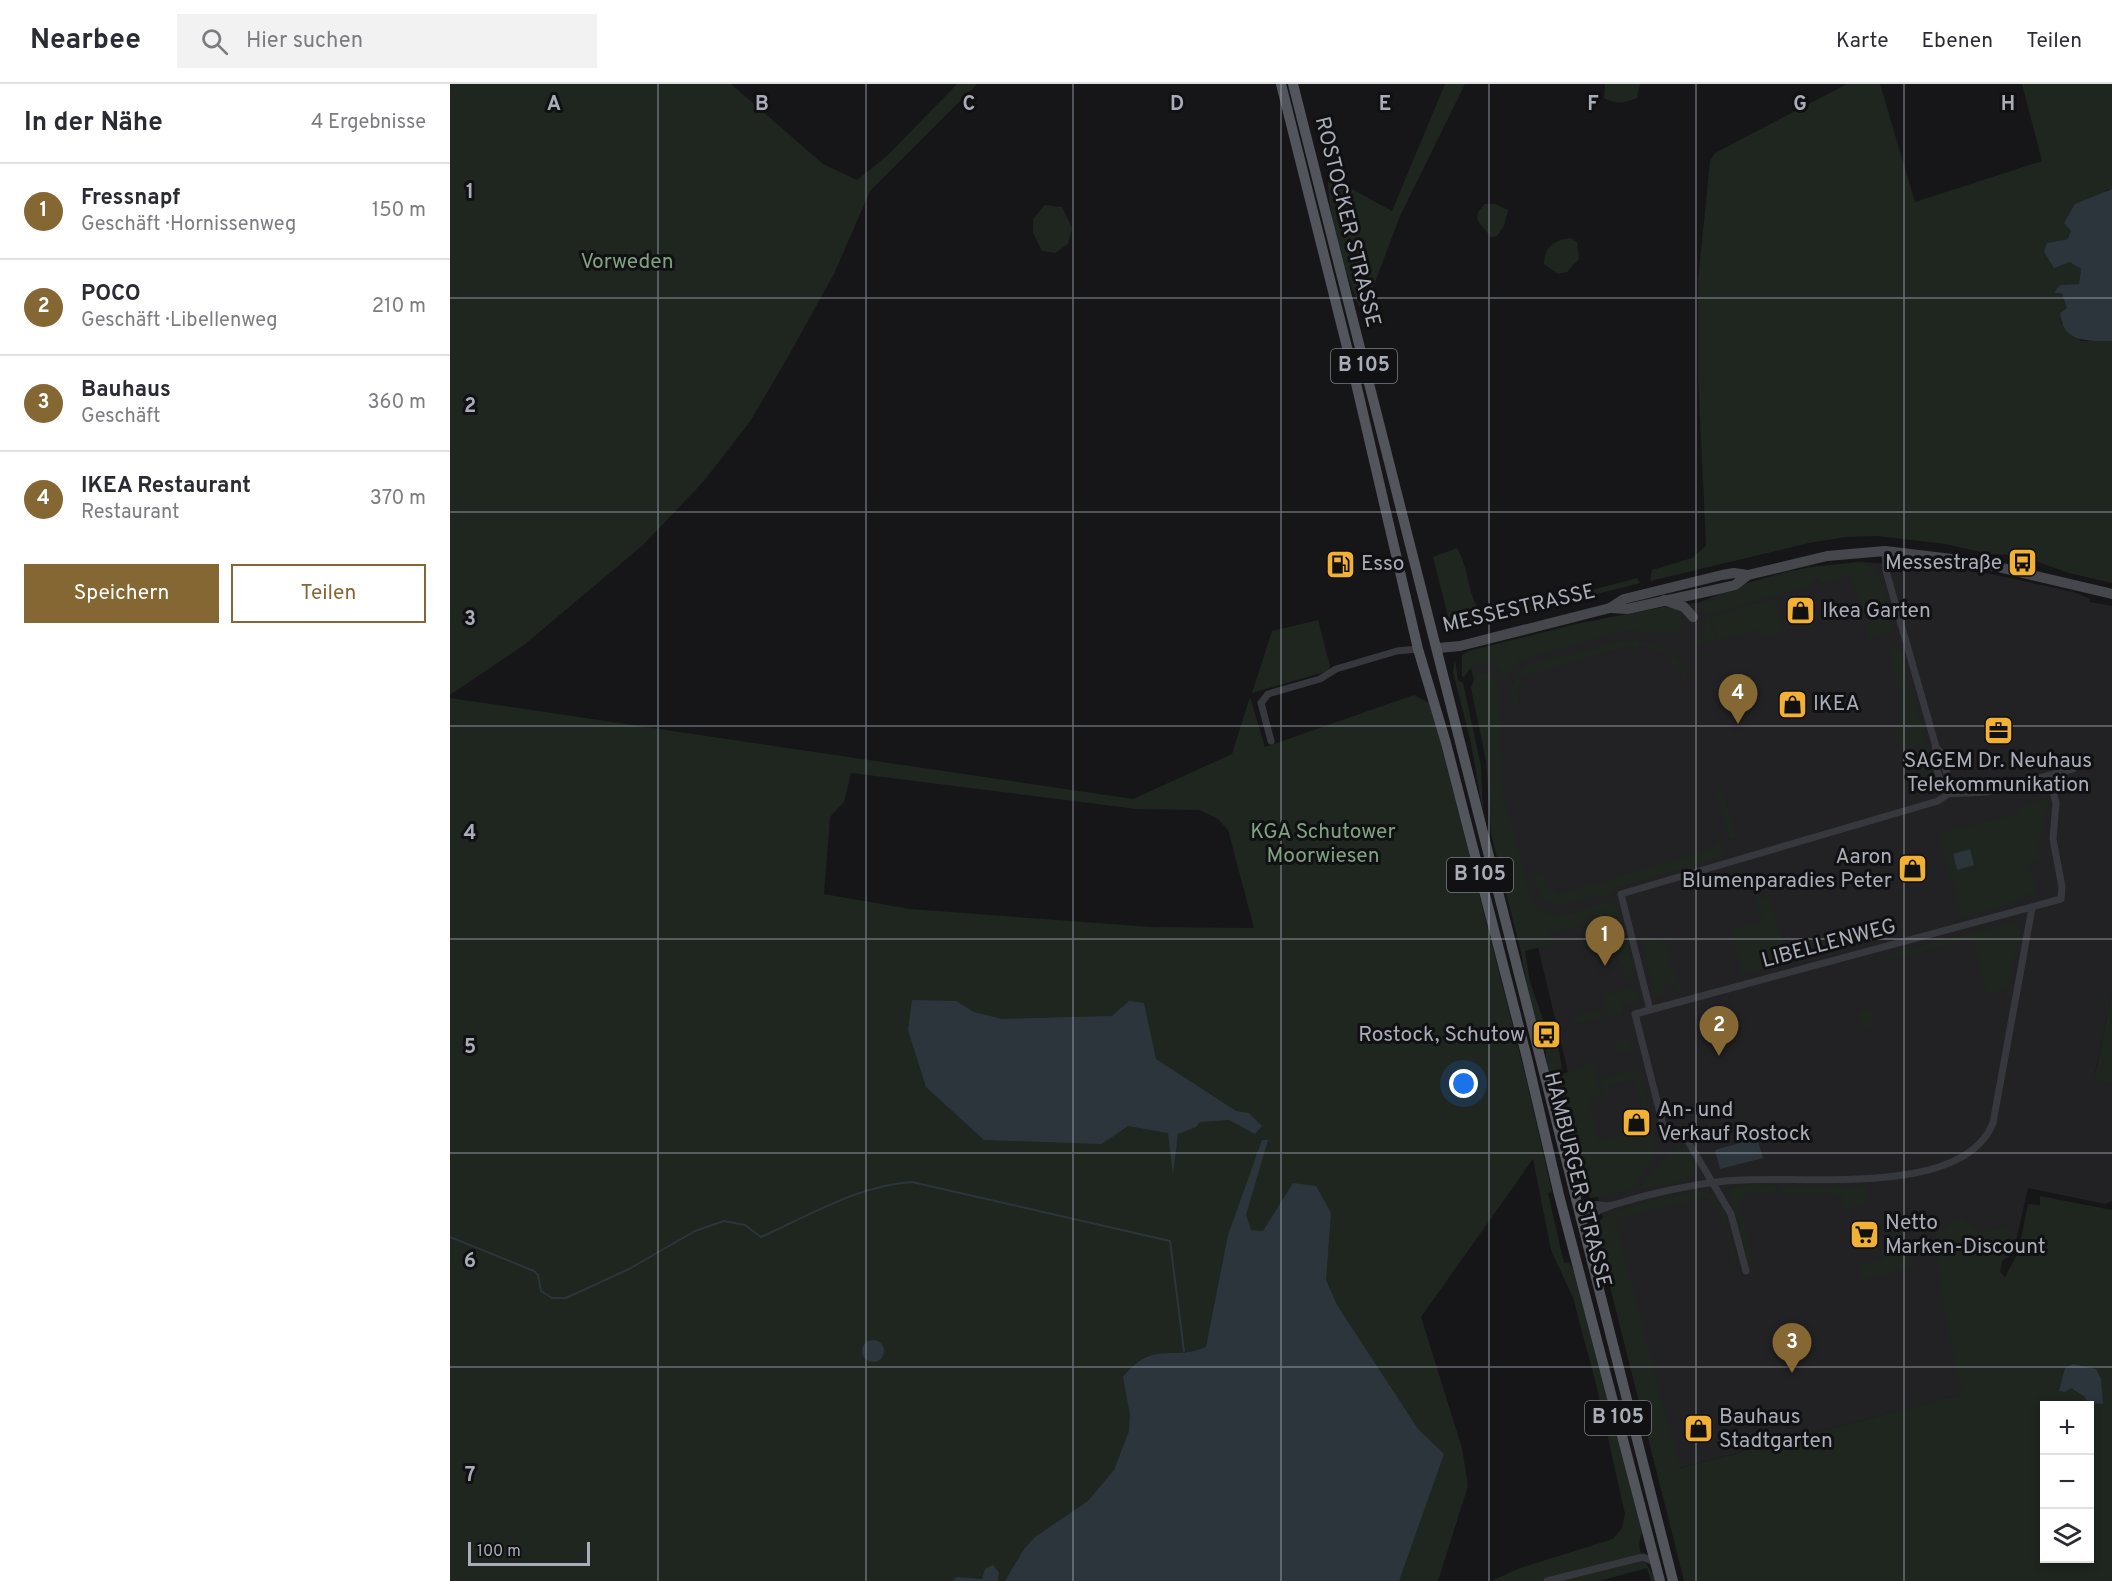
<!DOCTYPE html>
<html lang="de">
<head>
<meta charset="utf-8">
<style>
	body { margin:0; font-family:Overpass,sans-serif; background:#f2f2f3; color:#2b2b33 }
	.controls { position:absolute; right:18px; bottom:18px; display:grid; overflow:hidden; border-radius:0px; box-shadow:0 3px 9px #0003 }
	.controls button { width:54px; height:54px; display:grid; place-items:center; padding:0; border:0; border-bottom:2px solid #e1e1e2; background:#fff; color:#2b2b33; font:30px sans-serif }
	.scale { position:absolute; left:18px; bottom:15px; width:122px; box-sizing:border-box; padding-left:6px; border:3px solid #a8adb8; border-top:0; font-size:16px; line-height:21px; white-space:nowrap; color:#a8adb8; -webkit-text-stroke:4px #111113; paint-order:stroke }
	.you { position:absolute; left:1014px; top:1000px; width:21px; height:21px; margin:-15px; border:4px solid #fff; border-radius:50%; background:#1a73e8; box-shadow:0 0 0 9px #1a73e833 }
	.badge { display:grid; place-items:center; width:39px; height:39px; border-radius:50%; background:#856733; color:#fff; font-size:20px; font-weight:700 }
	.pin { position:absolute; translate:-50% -50px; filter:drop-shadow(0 2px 3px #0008) }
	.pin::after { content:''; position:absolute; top:32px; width:21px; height:18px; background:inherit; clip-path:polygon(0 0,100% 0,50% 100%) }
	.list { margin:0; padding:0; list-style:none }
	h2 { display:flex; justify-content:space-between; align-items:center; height:78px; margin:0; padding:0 24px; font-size:26px }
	h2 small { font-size:20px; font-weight:400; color:#7c7c81 }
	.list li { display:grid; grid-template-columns:39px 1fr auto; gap:18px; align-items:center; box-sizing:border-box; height:96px; padding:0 24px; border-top:2px solid #e1e1e2 }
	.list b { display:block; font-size:22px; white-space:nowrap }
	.list p { margin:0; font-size:20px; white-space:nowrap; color:#7c7c81 }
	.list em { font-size:20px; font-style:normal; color:#7c7c81 }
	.actions { display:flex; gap:12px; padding:18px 24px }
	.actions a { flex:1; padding:14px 0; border:2px solid #856733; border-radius:0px; text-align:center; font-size:21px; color:#856733 }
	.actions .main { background:#856733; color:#fff }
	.icon { flex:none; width:33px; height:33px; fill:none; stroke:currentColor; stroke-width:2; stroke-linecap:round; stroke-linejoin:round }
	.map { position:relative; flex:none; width:1662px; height:1497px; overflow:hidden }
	header { display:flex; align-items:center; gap:36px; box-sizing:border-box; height:84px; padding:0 30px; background:#fff; border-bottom:2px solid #e1e1e2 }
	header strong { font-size:28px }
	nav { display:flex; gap:33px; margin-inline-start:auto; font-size:21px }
	.search { width:420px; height:54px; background:#f2f2f3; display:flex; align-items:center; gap:15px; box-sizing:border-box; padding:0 21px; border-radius:0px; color:#7c7c81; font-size:22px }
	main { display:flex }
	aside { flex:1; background:#fff }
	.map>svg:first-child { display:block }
</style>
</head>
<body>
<header>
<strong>Nearbee</strong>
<div class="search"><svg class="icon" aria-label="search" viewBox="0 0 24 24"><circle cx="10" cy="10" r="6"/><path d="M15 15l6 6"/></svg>Hier suchen</div>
<nav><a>Karte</a><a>Ebenen</a><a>Teilen</a></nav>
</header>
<main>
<aside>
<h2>In der Nähe<small>4 Ergebnisse</small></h2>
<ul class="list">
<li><span class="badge">1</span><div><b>Fressnapf</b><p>Geschäft · Hornissenweg</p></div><em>150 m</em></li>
<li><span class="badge">2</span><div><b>POCO</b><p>Geschäft · Libellenweg</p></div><em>210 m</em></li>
<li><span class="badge">3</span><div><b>Bauhaus</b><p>Geschäft</p></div><em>360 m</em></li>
<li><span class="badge">4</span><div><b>IKEA Restaurant</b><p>Restaurant</p></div><em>370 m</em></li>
</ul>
<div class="actions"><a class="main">Speichern</a><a>Teilen</a></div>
</aside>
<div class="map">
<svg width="1662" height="1497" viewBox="0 0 1662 1497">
	<rect width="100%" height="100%" fill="#161618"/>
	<polygon fill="#222225" points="1410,478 1513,484 1624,508 1640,515 1640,518 1662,522 1662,907 1644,995 1662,1001 1662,1117 1655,1120 1578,1104 1566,1157 1559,1173 1546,1179 1513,1310 1214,1388 1018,572 1167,533 1250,518 1270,510 1270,507 1339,487"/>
	<g fill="#1e261f" fill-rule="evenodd">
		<polygon points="0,0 281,0 373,80 407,96 438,71 507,0 527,0 420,107 384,190 339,271 301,336 254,397 193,461 74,561 0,611"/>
		<path d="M995,0H1015L950,132L913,230C896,197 877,129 878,92L942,127Z"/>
		<path d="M1155,0H1190L1187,14C1175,19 1166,21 1154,14Z"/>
		<polygon points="1397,0 1430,0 1465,118 1592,77 1572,0 1662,0 1662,105 1656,106 1618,155 1597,159 1631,185 1629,200 1610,201 1605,209 1612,208 1618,224 1610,229 1611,239 1631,257 1662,257 1662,499 1619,489 1568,471 1540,470 1495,460 1427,452 1396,453 1359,459 1200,497 1202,486 1242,474 1256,462 1248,291 1248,197 1260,77 1265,69"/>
		<polygon points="1035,120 1045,120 1058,126 1054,142 1047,152 1041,153 1027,136 1028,128"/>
		<polygon points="595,121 612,123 622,144 618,160 605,169 592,167 583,149 583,135"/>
		<path d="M1120,154L1127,158L1129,175L1117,188L1108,190L1094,180C1094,163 1104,156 1120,154Z"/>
		<path d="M1007,464C1019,484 1017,510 1031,529L1054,530L1187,494L1190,499L1007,545L1001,544L983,473Z"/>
		<path d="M1410,478C1434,481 1438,525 1443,543L1440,548L1420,554L1416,540L1425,537L1424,533L1415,535L1401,492L1371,500L1369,494L1361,497L1362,501L1255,532L1253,519L1275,512L1273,506L1359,483Z"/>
		<polygon points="1324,514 1334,547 1311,554 1308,545 1268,557 1261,533"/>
		<path d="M1219,522L1225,524L1233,533L1231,545L1224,550L1175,546L1069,577L1060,587L1057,597C1047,577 1026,573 1014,593L1012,592V571L1019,567L1130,539Z"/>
		<polygon points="1256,535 1260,535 1266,556 1245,561 1253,549"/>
		<polygon points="868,536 880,582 878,587 802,609 822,547"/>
		<path d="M1184,556C1207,560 1230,568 1238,592L1233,593L1230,581L1225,582L1220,577L1222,572L1191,560L1189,565H1183L1182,561L1071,593L1072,598L1065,605L1069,619L1061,620C1064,573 1088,579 1125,570C1145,565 1163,557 1184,556Z"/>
		<polygon points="1442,563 1450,566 1475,653 1472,659 1460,664 1452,663 1444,650 1452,632 1453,618 1439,568"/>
		<polygon points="1005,576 1008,596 1013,599 1031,682 1033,729 1021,659 1003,588"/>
		<path d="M1030,589L1040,590L1048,600L1053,712L1082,817C1100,846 1136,823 1159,817L1165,820L1169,830L1165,839L1157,841L1156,836L1098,850L1100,861L1075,867L1080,898L1095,941L1089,942L1081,925L1071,868L1041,750L1036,677L1021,604L1025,593Z"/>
		<path d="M964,611L979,619L991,660L1076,994L1102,1108L1098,1109L1114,1179L1119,1178L1129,1197L1192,1449C1183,1473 1200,1478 1205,1497H1201L1197,1484L1149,1497H1041L1070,1484L1163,1455L1172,1444L1175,1430L1146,1300L1123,1214L1101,1166L1083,1075L971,1233L1012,1364L1018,1402L988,1497H0V614L683,715L782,670L800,613L815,663ZM401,689L686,725L750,726L768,735L778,746L804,844L701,843L460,825L374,810L380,733L394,718Z"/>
		<polygon points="1477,660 1487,691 1483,693 1486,703 1480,710 1470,711 1458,669 1468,667"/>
		<polygon points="1270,706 1273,709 1287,754 1280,756 1267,709"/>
		<polygon points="1597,714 1599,717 1588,763 1591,776 1577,780 1588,807 1556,821 1512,834 1489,749 1570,729 1569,724"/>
		<path d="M1271,756L1274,768L1269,774L1166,804L1165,809C1153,813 1142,812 1131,815C1099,823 1093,826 1083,791L1092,788L1097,805L1103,804L1107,811L1264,764L1263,759Z"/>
		<polygon points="1319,811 1335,863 1408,840 1414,859 1292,890 1281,845 1312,838 1306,815"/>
		<polygon points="1567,838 1571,852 1566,863 1559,904 1536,910 1523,854 1435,877 1434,874 1450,867"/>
		<path d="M1170,847L1175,852L1184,888L1179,897C1172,885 1161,859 1170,847Z"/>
		<polygon points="1216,853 1222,874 1219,875 1220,883 1225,882 1231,906 1227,907 1224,900 1213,903 1215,909 1205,912 1192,859"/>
		<polygon points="1179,904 1189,909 1191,915 1172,920 1174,929 1159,933 1153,911"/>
		<polygon points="1662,907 1662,1001 1644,996"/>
		<polygon points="1421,925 1425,941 1412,944 1408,928"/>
		<polygon points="1152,926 1154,934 1118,941 1124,933"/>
		<polygon points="1180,953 1183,966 1166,970 1164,959"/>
		<path d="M1108,961L1113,990L1143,978L1152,1012L1139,1016L1149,1057L1203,1044C1209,1070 1205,1073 1188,1093L1189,1098L1180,1107L1141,1114L1132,1105L1128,1106L1099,994L1095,966Z"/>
		<polygon points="1188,985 1199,1030 1195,1031 1186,995 1158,1002 1159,1011 1155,1012 1151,994"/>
		<polygon points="1235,1062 1246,1082 1243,1093 1236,1097 1186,1106 1228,1064"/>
		<polygon points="1306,1100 1326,1102 1327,1108 1331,1108 1331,1102 1416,1102 1418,1119 1393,1126 1393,1113 1384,1114 1383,1109 1295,1109 1295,1115 1288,1117 1303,1175 1309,1176 1298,1179 1279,1108 1285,1102"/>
		<path d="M1248,1107C1265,1107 1274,1126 1278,1140L1268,1143L1273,1139L1271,1130L1257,1113L1165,1135L1230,1384L1512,1310L1490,1205L1485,1151L1508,1133L1531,1147L1561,1142L1550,1188L1555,1193L1568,1169L1578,1120L1590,1121V1112L1662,1126V1497H1234L1145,1143C1155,1120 1225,1113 1248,1107ZM1594,1322H1640V1474H1594Z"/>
		<polygon points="1449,1133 1461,1183 1413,1196 1409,1181 1434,1174 1433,1170 1438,1168 1432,1137"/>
		<polygon points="1280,1149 1288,1182 1279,1184 1278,1182 1284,1180 1277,1153 1271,1154 1270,1152"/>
	</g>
	<g fill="#2c353c">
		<path d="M1662,105V257C1637,257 1613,259 1610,229L1617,224L1612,209H1604L1610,201L1629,200L1631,185L1620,178L1604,184L1594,168L1597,159L1618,155L1621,147L1614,139L1625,120Z"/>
		<polygon points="1520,765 1524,781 1507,786 1503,770"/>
		<polygon points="462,916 506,917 524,928 552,935 662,932 679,917 694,919 706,975 786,1027 799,1029 812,1042 805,1050 779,1036 750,1038 746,1043 728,1050 723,1091 718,1049 678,1042 652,1060 534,1056 476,1003 458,946"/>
		<polygon points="1307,1054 1313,1074 1270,1085 1265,1066"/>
		<path d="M812,1056H818L796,1131L801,1146L813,1147L843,1099L866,1102L881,1129L876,1196L887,1221L968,1345L994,1370L949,1497H555L574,1465L585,1453L638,1417L664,1386L679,1347L680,1331L673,1293C704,1255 721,1278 756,1263L778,1151Z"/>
		<circle cx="423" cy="1267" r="11"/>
		<polygon points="1623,1280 1646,1285 1651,1295 1653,1320 1638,1319 1635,1313 1621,1304 1615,1308 1609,1307 1615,1284"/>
		<polygon points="543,1481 549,1489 548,1497 502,1497 507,1493 532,1495 535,1485"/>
	</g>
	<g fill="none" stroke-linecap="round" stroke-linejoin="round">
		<path stroke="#2c353c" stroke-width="2" d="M0,1153L84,1187L88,1191L91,1207L102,1214H116L179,1185L245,1147L274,1137L295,1141L311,1153C358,1132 409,1101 462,1098L720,1157L734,1267"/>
		<g stroke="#37383d" stroke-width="7">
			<path d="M1435,467L1436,487L1486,663L1491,669L1498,693V710C1490,699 1482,676 1486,663"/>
			<polyline points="821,657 811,619 818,610 870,595 886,585 947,567 968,565"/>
			<polyline points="1200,926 1171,810 1488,717 1498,710 1536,708 1623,685"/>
			<polyline points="1127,1123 1139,1120 1160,1122"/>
			<path d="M1129,1135C1141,1132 1151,1124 1163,1121C1198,1110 1238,1101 1275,1097C1343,1089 1512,1117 1543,1039L1582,824"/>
			<polyline points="1296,1187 1281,1130 1233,1049 1218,1045 1213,1041 1185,930 1611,815 1612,803 1603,755 1606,719 1599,692"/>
			<polyline points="1097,1497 1193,1473 1204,1478"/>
		</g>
		<g stroke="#45474d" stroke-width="10">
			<polyline points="1214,516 1234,523 1243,533"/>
			<polyline points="1160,524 1177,525 1264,506 1285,501 1298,491 1377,472 1435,467 1527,478 1662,510"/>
			<polyline points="988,564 1010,562 1160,524 1174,515 1272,491 1284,489 1298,491"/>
		</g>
		<g stroke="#53555c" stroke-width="10">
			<polyline points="831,0 905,295 968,565 996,659 1077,974 1109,1111 1210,1497"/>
			<polyline points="843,0 1223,1497"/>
		</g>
	</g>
	<path fill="none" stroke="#a8adb8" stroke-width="1.5" stroke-opacity="0.55" d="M208,0V1497M416,0V1497M623,0V1497M831,0V1497M1039,0V1497M1246,0V1497M1454,0V1497M0,214H1662M0,428H1662M0,642H1662M0,855H1662M0,1069H1662M0,1283H1662"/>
	<defs>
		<symbol id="bus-square" viewBox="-11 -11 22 22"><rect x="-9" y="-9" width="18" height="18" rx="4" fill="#f2b134" stroke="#111113"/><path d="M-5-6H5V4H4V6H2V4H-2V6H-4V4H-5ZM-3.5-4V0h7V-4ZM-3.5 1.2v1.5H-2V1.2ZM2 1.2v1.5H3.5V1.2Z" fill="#111"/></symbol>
		<symbol id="fuel-square" viewBox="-11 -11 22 22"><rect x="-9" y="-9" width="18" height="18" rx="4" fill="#f2b134" stroke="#111113"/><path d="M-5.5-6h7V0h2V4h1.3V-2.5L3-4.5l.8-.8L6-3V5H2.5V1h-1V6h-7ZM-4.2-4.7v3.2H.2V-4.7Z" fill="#111"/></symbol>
		<symbol id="shop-square" viewBox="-11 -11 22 22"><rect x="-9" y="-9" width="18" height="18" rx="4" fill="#f2b134" stroke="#111113"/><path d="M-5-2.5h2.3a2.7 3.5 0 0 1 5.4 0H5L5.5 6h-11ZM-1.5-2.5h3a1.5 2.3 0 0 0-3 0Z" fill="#111"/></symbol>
		<symbol id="office-square" viewBox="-11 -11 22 22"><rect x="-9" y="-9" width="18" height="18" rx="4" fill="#f2b134" stroke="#111113"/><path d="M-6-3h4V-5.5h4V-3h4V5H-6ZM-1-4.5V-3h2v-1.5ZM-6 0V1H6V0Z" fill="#111"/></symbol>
		<symbol id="supermarket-square" viewBox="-11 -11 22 22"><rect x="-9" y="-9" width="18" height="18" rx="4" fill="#f2b134" stroke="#111113"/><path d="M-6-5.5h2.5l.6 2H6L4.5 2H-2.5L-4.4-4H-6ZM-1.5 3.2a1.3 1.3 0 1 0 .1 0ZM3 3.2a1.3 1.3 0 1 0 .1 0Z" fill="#111"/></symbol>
	</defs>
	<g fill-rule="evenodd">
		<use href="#bus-square" x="1556" y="462" width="33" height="33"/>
		<use href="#fuel-square" x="874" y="464" width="33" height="33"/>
		<use href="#shop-square" x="1334" y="510" width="33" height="33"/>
		<use href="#shop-square" x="1326" y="604" width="33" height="33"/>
		<use href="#office-square" x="1532" y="630" width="33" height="33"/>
		<use href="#shop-square" x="1446" y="768" width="33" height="33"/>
		<use href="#bus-square" x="1080" y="934" width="33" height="33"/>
		<use href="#shop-square" x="1170" y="1022" width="33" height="33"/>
		<use href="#supermarket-square" x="1398" y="1134" width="33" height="33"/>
		<use href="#shop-square" x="1232" y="1328" width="33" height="33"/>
	</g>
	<g text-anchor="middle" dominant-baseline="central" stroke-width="6" stroke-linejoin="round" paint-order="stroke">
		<g fill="#111113" stroke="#7b7e86" stroke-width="1.5">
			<rect x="881" y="265" width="66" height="34" rx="4.5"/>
			<rect x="997" y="774" width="66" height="34" rx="4.5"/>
			<rect x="1135" y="1317" width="66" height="34" rx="4.5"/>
		</g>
		<g font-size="20" font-weight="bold" fill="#a8adb8">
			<text x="914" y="282">B 105</text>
			<text x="1030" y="791">B 105</text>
			<text x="1168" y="1334">B 105</text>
		</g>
		<g font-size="21" fill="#a8adb8" stroke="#111113">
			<text transform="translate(897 138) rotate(76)">ROSTOCKER STRASSE</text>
			<text transform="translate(1069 525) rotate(-13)">MESSESTRASSE</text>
			<text transform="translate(1379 860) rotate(-15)">LIBELLENWEG</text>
			<text transform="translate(1127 1096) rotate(76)">HAMBURGER STRASSE</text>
		</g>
		<g font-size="21" fill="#7fa381" stroke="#111113">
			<text x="177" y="178">Vorweden</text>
			<text x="873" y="748">KGA Schutower<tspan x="873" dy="24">Moorwiesen</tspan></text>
		</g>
		<g font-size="21" fill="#a8adb8" stroke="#111113" text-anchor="start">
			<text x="1552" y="479" text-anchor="end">Messestraße</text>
			<text x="911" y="480">Esso</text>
			<text x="1372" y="527">Ikea Garten</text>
			<text x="1363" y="620">IKEA</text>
			<text x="1548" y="677" text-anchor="middle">SAGEM Dr. Neuhaus<tspan x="1548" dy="24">Telekommunikation</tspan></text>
			<text x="1442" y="773" text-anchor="end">Aaron<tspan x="1442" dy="24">Blumenparadies Peter</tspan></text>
			<text x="1075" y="951" text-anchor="end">Rostock, Schutow</text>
			<text x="1208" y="1026">An- und<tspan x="1208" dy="24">Verkauf Rostock</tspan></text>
			<text x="1435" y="1139">Netto<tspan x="1435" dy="24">Marken-Discount</tspan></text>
			<text x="1269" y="1333">Bauhaus<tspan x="1269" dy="24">Stadtgarten</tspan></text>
		</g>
	</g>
	<g font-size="20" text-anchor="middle" font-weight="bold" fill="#a8adb8" stroke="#111113" stroke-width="6" stroke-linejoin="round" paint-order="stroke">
		<text x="104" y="26">A</text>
		<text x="312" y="26">B</text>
		<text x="519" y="26">C</text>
		<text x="727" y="26">D</text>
		<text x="935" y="26">E</text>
		<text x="1143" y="26">F</text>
		<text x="1350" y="26">G</text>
		<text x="1558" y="26">H</text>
		<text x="20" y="114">1</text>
		<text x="20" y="328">2</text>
		<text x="20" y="541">3</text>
		<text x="20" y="755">4</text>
		<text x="20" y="969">5</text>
		<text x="20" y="1183">6</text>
		<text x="20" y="1397">7</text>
	</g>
</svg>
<div class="controls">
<button>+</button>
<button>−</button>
<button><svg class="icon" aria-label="layers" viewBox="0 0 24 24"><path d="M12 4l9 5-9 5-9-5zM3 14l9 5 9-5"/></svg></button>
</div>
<div class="scale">100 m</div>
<div class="you"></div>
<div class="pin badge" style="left:1155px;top:882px">1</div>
<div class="pin badge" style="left:1269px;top:972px">2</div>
<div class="pin badge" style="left:1342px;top:1289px">3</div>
<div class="pin badge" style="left:1288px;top:640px">4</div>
</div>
</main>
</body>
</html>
